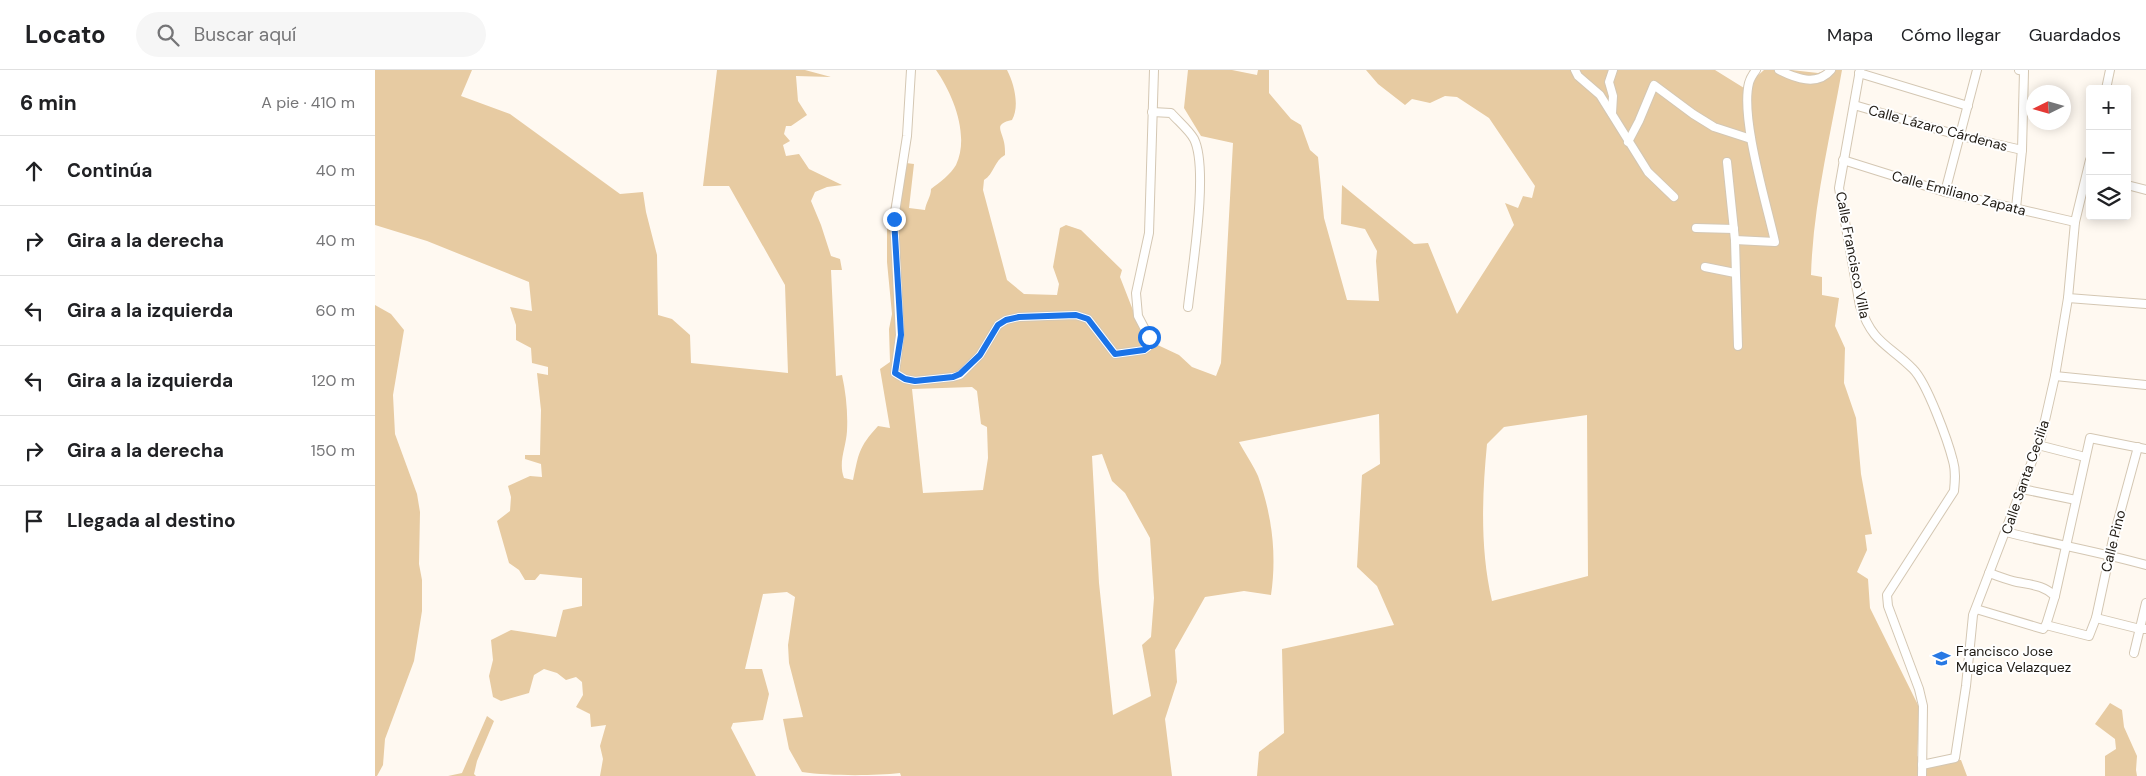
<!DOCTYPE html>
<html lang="es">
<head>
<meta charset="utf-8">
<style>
	body { margin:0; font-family:"DM Sans",sans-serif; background:#f6f6f6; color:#202124 }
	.controls { position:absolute; right:15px; top:15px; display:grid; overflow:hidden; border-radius:5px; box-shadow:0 2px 12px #0003 }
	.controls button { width:45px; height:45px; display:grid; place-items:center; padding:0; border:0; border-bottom:1px solid #e0e0e0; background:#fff; color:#202124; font:25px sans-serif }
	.compass { position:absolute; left:1651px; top:15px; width:45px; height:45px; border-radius:50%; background:#fff; box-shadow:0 2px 12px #0003; rotate:265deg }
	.stop { position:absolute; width:15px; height:15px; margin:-11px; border:4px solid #1a73e8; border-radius:50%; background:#fff }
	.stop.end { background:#1a73e8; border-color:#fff; box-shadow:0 1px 5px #0008 }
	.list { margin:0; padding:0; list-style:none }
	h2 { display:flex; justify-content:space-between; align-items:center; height:65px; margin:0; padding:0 20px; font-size:21px }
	h2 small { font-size:16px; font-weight:400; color:#757577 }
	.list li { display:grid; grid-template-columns:32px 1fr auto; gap:15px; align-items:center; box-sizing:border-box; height:70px; padding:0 20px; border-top:1px solid #e0e0e0 }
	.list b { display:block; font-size:19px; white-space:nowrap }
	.list em { font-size:16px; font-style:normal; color:#757577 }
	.icon { flex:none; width:28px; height:28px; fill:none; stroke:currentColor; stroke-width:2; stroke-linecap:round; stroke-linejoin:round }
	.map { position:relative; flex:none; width:1771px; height:706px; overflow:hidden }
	header { display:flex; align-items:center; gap:30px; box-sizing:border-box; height:70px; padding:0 25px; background:#fff; border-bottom:1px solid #e0e0e0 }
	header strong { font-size:24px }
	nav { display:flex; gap:28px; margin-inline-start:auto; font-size:18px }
	.search { width:350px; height:45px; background:#f6f6f6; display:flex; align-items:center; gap:12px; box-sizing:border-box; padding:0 18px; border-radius:28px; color:#757577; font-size:19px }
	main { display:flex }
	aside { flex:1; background:#fff }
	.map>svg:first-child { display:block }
</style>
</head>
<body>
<header>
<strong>Locato</strong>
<div class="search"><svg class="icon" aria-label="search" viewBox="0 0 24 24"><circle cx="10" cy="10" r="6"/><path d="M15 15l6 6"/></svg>Buscar aquí</div>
<nav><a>Mapa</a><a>Cómo llegar</a><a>Guardados</a></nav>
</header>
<main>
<aside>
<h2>6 min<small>A pie · 410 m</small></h2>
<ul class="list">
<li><svg class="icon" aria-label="ahead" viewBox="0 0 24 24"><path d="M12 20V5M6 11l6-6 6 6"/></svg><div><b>Continúa</b></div><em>40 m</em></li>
<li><svg class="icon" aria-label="right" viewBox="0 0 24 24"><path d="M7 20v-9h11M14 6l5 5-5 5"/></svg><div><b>Gira a la derecha</b></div><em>40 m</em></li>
<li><svg class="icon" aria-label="left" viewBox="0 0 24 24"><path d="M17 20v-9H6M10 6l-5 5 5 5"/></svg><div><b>Gira a la izquierda</b></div><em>60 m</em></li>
<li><svg class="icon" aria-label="left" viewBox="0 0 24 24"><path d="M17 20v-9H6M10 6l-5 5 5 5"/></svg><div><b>Gira a la izquierda</b></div><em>120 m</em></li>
<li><svg class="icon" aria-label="right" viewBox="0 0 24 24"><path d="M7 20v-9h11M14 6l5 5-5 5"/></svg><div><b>Gira a la derecha</b></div><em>150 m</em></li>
<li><svg class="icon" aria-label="arrive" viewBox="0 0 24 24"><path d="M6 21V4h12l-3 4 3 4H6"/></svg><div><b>Llegada al destino</b></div></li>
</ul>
</aside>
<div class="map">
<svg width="1771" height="706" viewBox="0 0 1771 706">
	<rect width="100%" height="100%" fill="#fff9f1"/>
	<g fill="#e7cba2" fill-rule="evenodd">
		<path d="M0,0H97L86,26L135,44L245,124L268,122L271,142L282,185L283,245L297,249L315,265L316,293L413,303L410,215L354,116H328L342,0H430L456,7L421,6L423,31L432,45L416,56H411L409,64L415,71L408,75L411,86L424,84L434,99L467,115L452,117L440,122L436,131L446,155L456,186L465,189L467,200H456L461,306L467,305C471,323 473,343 472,361C471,378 463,392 469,408L478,410C484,383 483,378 503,356L515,358L505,299L515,292L514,259L517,244L512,192V154L522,110L523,92L539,94L534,138L550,140C551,132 556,127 556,119C564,113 576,104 581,95C595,66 578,24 561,0H632C639,13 645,36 637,50C619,54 626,59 629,72C630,76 630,81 630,85C619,91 619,104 609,110L608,120L632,210L649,224L682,225L684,214L678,197L685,158L691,155L706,160L747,200L745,207L761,248L772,270L804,285L817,297L841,306L846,293L858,73L826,66L809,38L813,0H857L882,5L883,0H894V23L916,49L926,55L935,80L943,87L949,148L972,230L1004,231L1001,191L1002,181L990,159L966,154L967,115L1039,174L1053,173L1082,244L1139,155L1130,133L1143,138L1148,126L1157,128L1160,116L1114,48L1082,27L1070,26L1055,33L1037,29L1030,35L1003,14L991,0H1340L1369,18L1389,0H1416L1443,3L1451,0H1467C1455,68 1438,136 1436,205L1447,207V225L1464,228L1460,256L1470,278L1469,313L1481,348L1486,404L1497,464L1490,465L1492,480L1482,502L1493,509L1495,538L1543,635L1544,653L1542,686L1552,692L1586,690L1592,706H882L884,682L909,663L907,579L1019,555L1002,516L982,497L987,405L1005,394L1004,344L864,372C870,383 878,395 883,406C897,445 902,484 896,525L869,521L830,527L800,580L802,612L790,649L797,706H526L525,703C498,706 455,706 427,702L414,679L408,649L428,647L414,593L413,575L420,527L412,522L388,524L370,599H387L394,624L388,650L358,653L356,658L381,706H225L228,689L225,676L231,655L216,657L215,644L201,637L208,625L207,612L201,607L191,610L182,603L169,599L159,605L154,623L126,631L118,627L114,606L118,590L116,570L136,560L181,567L188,540L207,536V508L165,504L160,510H150L144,500L134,493L122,451L135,441L136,427L133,416L155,406L167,407L166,394L150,389V385H165L166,340L162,303L173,305V297L157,293L156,278L141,270V255L135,237L157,241L154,212L52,171L0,155ZM597,317L602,321L606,354L612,357L613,388L608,420L548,423L537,319ZM1212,345L1213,506L1117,531C1105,479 1107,426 1112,374L1129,357ZM727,384L737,411L750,423L775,468L779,528L776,567L767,575L776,626L738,645L724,513L717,386Z"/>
		<polygon points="0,235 16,244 29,260 18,325 20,364 42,424 45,442 44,494 47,510 47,541 39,591 10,669 8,695 2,706 0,706"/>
		<polygon points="1735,633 1747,640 1749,657 1762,686 1761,700 1762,706 1730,706 1730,686 1741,679 1740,669 1720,654"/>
		<polygon points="112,646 119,651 102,691 99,704 101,706 73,706 87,703"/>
	</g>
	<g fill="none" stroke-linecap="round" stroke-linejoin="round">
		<defs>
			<g id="street">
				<polyline points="536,0 532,66 519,149 525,265 520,303 530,309 540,311 578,307 585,305 605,285 623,255 631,250 644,247 701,245 713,249 740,284 769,280 773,277 774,267 763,246 761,223 774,163 779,0"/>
				<polyline points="1200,0 1203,6 1225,25 1273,102 1299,127"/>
				<path d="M1404,0C1420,8 1442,17 1456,0"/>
				<path d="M1485,0L1464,118L1485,236C1498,274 1513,274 1538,299C1552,313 1573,371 1578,391C1581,401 1580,411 1579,421L1512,525L1513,536L1544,619L1548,636L1547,706"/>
				<polyline points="1484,3 1593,36"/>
				<polyline points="1731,19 1735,0"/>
				<polyline points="1479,35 1586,66 1647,80"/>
				<path d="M777,42L796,43C803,51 814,60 819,69C834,99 817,200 813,237"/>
				<polyline points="1237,43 1238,26 1234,12 1238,0"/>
				<polyline points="1253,72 1264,51 1279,15 1318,44 1339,57 1376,69"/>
				<polyline points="1468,90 1570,122 1700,152"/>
				<polyline points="1352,92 1360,170 1363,276"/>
				<polyline points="1752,115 1771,120"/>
				<polyline points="1570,122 1602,0"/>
				<polyline points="1641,138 1647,80 1649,1 1644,0"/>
				<polyline points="1321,158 1359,159"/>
				<path d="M1360,170L1400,172C1392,135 1365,48 1374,13C1375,9 1378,4 1381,0"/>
				<polyline points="1330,197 1360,203"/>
				<polyline points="1693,228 1771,234"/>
				<polyline points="1680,306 1771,315"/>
				<polyline points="1663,375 1710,387"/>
				<polyline points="1647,419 1701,430"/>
				<path d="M1631,462C1678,474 1725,482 1771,495"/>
				<polyline points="1680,526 1715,368 1771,379"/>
				<path d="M1601,539L1668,559L1671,555L1680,526C1668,515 1657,515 1642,512C1633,510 1623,506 1614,503"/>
				<polyline points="1721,548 1765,559 1771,559"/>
				<polyline points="1671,555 1714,566 1721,548 1738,469 1763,377"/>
				<polyline points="1759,583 1771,533"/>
				<polyline points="1547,695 1580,688 1591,616 1598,545 1666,368 1680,306 1693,228 1700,152 1715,90"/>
			</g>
		</defs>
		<use href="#street" stroke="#d4c7b3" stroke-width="10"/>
		<use href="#street" stroke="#fff" stroke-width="8"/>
	</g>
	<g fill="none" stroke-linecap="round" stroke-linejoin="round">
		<polyline stroke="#1a73e8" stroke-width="6" points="519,149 526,265 520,303 530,309 540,311 578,307 585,304 605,285 623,255 631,250 644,247 701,245 713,249 740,284 769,280 773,277 774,267"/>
	</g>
	<defs>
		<symbol id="school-bare" viewBox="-9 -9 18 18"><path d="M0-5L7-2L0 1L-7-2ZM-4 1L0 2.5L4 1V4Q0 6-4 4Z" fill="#2879e4" stroke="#fff" stroke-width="2.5" paint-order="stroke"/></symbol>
	</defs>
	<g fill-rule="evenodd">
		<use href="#school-bare" x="1554" y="576" width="25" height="25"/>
	</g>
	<g text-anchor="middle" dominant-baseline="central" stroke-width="4" stroke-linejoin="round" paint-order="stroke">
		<g font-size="14" fill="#1e1912" stroke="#fff">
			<text transform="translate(1563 58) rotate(15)">Calle Lázaro Cárdenas</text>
			<text transform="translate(1584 123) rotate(15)">Calle Emiliano Zapata</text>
			<text transform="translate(1478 185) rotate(79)">Calle Francisco Villa</text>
			<text transform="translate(1650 407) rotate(-71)">Calle Santa Cecilia</text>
			<text transform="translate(1738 471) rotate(-76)">Calle Pino</text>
		</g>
		<g font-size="14" fill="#1e1912" stroke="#fff" text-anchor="start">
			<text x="1581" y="581">Francisco Jose<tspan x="1581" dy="16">Mugica Velazquez</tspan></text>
		</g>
	</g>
</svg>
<div class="controls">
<button>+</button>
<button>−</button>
<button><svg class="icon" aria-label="layers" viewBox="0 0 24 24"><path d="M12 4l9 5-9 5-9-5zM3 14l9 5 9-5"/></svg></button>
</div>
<svg class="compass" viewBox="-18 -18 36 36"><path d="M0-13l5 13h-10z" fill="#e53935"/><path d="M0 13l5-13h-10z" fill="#757577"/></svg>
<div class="stop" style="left:774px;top:267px"></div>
<div class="stop end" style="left:519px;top:149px"></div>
</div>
</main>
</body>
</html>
